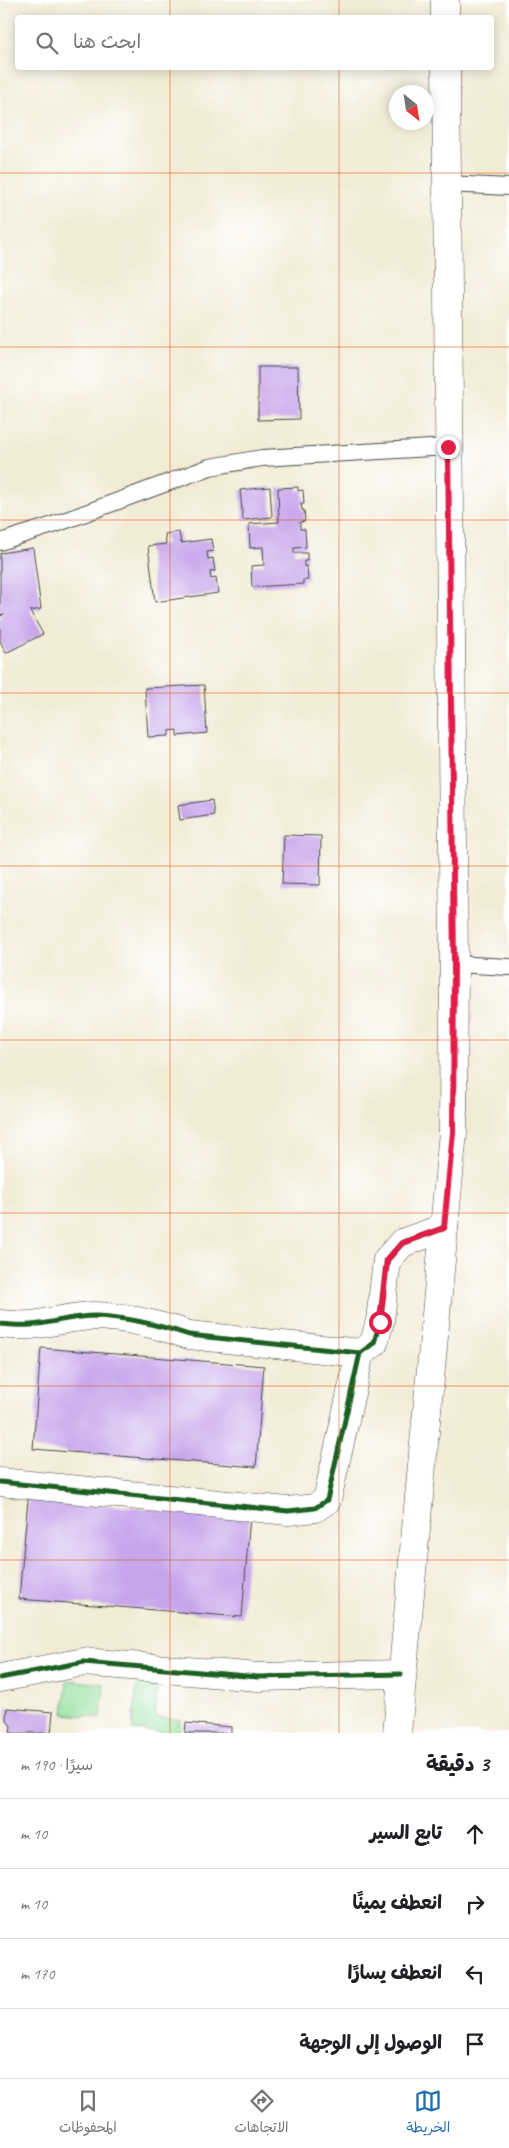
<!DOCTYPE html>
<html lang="ar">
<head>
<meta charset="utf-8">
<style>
	body { margin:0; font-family:Caveat,"Playpen Sans Arabic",sans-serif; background:#f6f6f6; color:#202124; direction:rtl }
	.compass { position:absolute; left:389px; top:85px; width:45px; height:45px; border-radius:50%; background:#fff; box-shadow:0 2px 12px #0003; rotate:150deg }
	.stop { position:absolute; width:15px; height:15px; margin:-11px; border:4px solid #e11d48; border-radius:50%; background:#fff }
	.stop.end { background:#e11d48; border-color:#fff; box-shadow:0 1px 5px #0008 }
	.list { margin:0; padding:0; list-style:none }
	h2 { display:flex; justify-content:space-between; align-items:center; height:65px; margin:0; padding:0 20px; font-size:21px }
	h2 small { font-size:16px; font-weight:400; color:#757577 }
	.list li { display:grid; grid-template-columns:32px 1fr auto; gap:15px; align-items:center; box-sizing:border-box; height:70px; padding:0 20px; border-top:1px solid #e0e0e0 }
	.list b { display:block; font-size:19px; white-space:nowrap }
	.list em { font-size:16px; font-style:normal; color:#757577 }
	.icon { flex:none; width:28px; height:28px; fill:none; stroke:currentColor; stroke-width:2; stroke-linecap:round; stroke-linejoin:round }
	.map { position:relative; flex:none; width:509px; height:1733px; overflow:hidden; direction:ltr }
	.search { position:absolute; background:#fff; box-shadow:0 2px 12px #0003; left:15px; right:15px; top:15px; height:55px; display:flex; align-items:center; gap:12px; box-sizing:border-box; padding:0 18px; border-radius:5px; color:#757577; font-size:19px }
	.sheet { height:345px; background:#fff }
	nav { display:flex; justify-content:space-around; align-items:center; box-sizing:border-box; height:70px; border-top:1px solid #e0e0e0; background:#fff; font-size:14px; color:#757577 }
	nav a { display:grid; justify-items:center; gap:2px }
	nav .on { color:#1f6fb2 }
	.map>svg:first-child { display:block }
</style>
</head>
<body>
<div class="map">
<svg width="509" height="1733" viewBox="0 0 509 1733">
	<rect width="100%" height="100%" fill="#fff"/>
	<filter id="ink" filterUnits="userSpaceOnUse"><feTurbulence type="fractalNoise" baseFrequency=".02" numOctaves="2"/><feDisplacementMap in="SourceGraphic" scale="10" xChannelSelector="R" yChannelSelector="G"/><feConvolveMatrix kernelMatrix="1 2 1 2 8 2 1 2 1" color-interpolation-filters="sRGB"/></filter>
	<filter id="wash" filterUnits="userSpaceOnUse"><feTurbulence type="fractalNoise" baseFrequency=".0096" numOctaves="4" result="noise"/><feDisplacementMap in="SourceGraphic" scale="20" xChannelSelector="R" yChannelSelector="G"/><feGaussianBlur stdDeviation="1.12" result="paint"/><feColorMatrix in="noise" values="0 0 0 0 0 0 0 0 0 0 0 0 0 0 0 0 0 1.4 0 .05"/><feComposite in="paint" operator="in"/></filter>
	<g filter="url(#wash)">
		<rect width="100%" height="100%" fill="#f2ebd5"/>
		<g fill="#92df9c" stroke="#5e8564">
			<polygon points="138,1677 159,1680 154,1717 181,1720 179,1733 132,1730"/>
			<polygon points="67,1680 104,1684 101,1718 64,1714"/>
		</g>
		<g id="blocks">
			<g fill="#c6a6eb">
				<polygon points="258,367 298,367 299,419 258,420"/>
				<polygon points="270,487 272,517 243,520 240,490"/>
				<polygon points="298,487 298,491 303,490 304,504 301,504 302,510 304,510 305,521 300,522 300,529 305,529 306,547 294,548 294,553 307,553 307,561 304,561 304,567 307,566 308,580 303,580 303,584 252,587 251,566 264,565 263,547 250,548 249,524 279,522 278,488"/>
				<polygon points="179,532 181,543 211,539 213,551 207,552 208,559 213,558 215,571 210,572 211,579 216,578 218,593 155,602 148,546 166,544 165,534"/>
				<polygon points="33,548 41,609 30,611 43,634 6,653 0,641 0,616 4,614 0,615 0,553"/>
				<polygon points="204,685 207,733 177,736 177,730 169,731 169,736 148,737 145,688"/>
				<polygon points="212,800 214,815 180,820 178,805"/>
				<polygon points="284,835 321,836 320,885 282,884"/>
				<polygon points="41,1348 264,1366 256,1467 33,1449"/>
				<polygon points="28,1499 250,1516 242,1617 19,1599"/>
				<polygon points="7,1708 53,1712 51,1733 10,1733 11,1726 6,1719"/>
				<polygon points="186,1723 231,1727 231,1733 185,1733"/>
			</g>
		</g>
	</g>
	<g filter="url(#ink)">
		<use href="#blocks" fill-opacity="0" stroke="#494844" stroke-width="1"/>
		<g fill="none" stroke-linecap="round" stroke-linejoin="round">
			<defs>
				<g id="service">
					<polyline points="447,184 509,187"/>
					<polyline points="0,542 53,525 210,467 262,458 448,447"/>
					<polyline points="454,964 509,967"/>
				</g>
				<g id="minor">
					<path d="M0,1324C10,1325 21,1326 31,1325C52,1323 73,1316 95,1316C128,1317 159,1325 189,1335L360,1353L374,1343L380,1321L387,1260L402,1243L444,1228"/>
					<polyline points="0,1482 288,1511 315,1508 327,1500 360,1353"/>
					<polyline points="0,1678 84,1662 258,1677 401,1674"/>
				</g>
				<g id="primary">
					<polyline points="445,0 445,18"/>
					<polyline points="397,1733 453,1132 454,964 446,68"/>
				</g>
			</defs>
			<use href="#service" stroke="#494844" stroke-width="18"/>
			<use href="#minor" stroke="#494844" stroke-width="29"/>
			<use href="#primary" stroke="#494844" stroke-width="29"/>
			<use href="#service" stroke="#fff" stroke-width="16"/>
			<use href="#minor" stroke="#fff" stroke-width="28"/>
			<use href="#primary" stroke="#fff" stroke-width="28"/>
			<defs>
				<g id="cycleway">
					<path d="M0,1324C10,1325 21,1326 31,1325C52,1323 73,1316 95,1316C128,1317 159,1325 189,1335L360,1353L374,1343L380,1321L387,1260L402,1243L444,1228"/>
					<polyline points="0,1482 288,1511 315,1508 327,1500 360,1353"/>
					<polyline points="0,1678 84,1662 258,1677 401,1674"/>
				</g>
			</defs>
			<use href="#cycleway" stroke="#fff" stroke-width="8"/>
			<use href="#cycleway" stroke="#1b5e20" stroke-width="5"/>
		</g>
	</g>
	<g fill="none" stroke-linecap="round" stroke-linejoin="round" filter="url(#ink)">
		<polyline stroke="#e11d48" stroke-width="6" points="380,1322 387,1260 402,1243 444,1228 453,1132 454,964 448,447"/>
	</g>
	<path fill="none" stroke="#e8590c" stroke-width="1" stroke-opacity="0.55" d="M170,0V18M339,0V18M170,68V1733M339,68V1733M0,173H509M0,347H509M0,520H509M0,693H509M0,866H509M0,1040H509M0,1213H509M0,1386H509M0,1560H509"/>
</svg>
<svg class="compass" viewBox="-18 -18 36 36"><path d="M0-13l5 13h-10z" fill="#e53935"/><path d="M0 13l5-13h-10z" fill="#757577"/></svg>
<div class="stop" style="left:380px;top:1322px"></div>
<div class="stop end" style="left:448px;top:447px"></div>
<div class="search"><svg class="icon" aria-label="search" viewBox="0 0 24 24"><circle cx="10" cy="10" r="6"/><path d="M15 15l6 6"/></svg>ابحث هنا</div>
</div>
<section class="sheet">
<h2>3 دقيقة<small>سيرًا · 190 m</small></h2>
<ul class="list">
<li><svg class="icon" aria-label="ahead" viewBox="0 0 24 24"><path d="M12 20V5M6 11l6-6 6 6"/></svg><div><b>تابع السير</b></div><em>10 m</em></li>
<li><svg class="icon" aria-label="right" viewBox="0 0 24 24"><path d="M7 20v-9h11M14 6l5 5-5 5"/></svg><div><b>انعطف يمينًا</b></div><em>10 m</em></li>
<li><svg class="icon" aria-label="left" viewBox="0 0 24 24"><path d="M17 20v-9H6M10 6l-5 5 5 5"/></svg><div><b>انعطف يسارًا</b></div><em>170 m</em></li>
<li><svg class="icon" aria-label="arrive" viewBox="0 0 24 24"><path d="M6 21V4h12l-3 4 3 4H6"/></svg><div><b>الوصول إلى الوجهة</b></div></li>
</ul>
</section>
<nav>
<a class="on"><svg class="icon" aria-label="map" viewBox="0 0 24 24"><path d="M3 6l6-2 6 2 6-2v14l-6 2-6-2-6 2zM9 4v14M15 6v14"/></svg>الخريطة</a>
<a><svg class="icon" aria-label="directions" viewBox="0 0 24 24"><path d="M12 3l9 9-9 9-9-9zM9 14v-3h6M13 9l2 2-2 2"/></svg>الاتجاهات</a>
<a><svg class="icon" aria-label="saved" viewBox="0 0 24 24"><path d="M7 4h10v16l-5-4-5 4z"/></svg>المحفوظات</a>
</nav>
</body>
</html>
